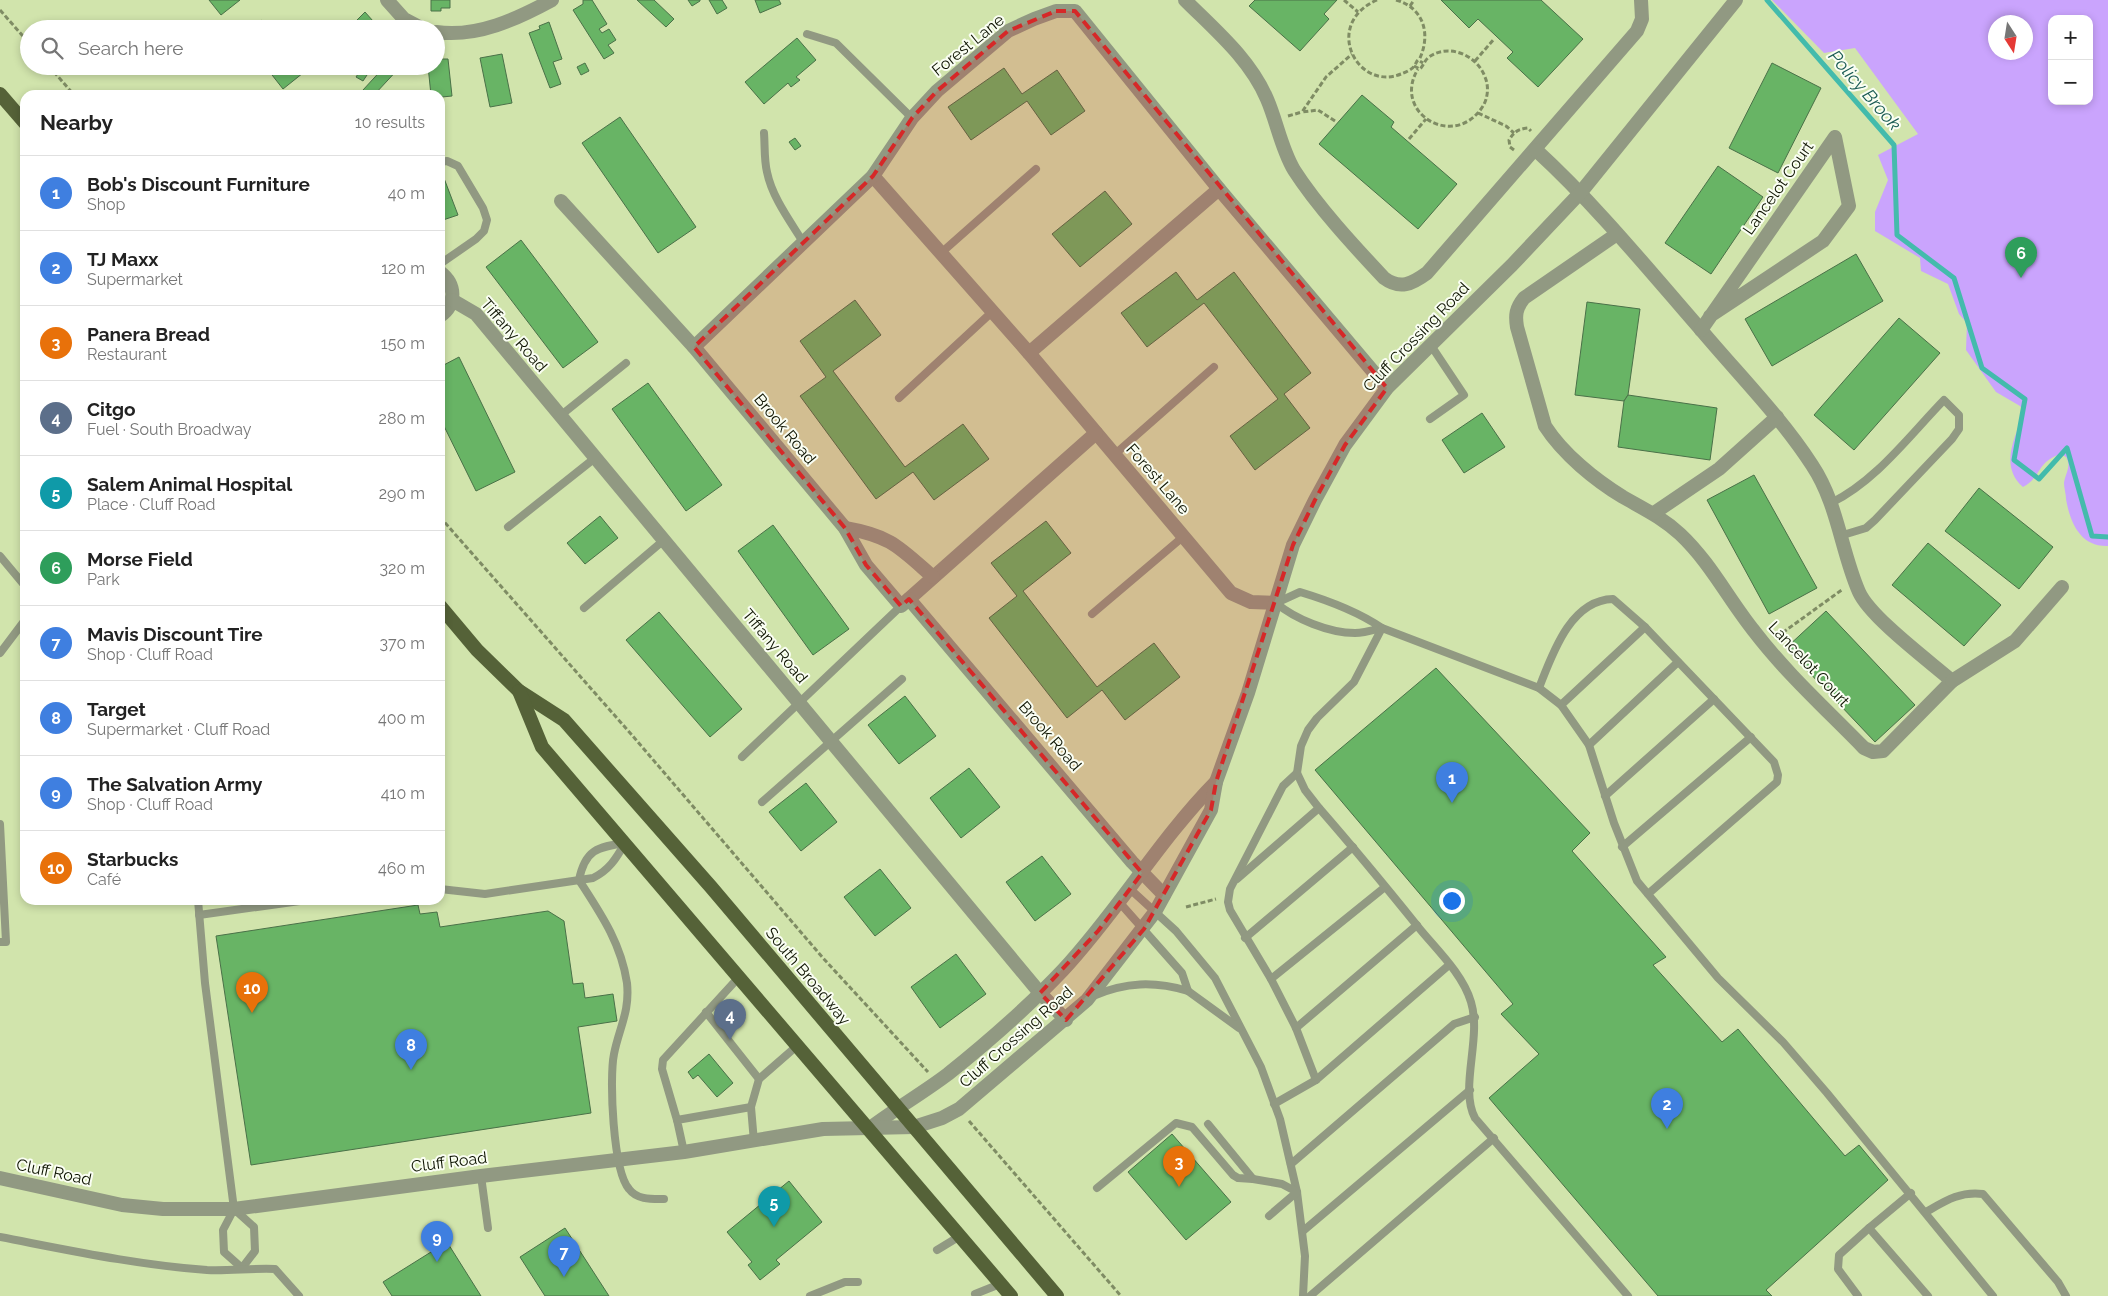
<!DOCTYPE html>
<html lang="en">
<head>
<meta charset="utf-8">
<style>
	body { margin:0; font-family:Raleway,sans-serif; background:#f2f2f2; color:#222 }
	.controls { position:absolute; right:15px; top:15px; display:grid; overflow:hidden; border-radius:10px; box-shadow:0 2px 8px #0003 }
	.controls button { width:45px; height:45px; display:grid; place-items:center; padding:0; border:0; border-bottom:1px solid #e0e0e0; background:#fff; color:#222; font:25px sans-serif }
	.compass { position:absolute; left:1988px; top:15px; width:45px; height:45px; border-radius:50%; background:#fff; box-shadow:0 2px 8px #0003; rotate:168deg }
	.you { position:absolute; left:1451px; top:900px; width:18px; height:18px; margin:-12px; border:4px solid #fff; border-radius:50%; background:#1a73e8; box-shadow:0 0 0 8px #1a73e833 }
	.badge { display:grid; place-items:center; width:32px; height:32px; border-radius:50%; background:#db2777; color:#fff; font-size:16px; font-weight:700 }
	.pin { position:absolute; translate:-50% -41px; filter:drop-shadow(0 1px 2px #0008) }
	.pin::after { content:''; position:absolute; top:26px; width:18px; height:15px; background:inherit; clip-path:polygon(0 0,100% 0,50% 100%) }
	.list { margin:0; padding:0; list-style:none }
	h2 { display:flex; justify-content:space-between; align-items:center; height:65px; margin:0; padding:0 20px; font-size:21px }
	h2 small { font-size:16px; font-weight:400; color:#767676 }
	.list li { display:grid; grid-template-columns:32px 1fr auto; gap:15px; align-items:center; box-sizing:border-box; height:75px; padding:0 20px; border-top:1px solid #e0e0e0 }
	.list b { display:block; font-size:19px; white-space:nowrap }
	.list p { margin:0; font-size:16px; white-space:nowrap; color:#767676 }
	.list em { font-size:16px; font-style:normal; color:#767676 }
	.icon { flex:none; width:28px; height:28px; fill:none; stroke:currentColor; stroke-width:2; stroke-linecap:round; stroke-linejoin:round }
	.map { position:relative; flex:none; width:2108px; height:1296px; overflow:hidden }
	.search { position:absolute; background:#fff; box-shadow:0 2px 8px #0003; left:20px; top:20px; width:425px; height:55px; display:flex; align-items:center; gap:12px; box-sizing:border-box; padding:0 18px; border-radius:28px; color:#767676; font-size:19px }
	.panel { position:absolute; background:#fff; box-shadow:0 2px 8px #0003; left:20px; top:90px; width:425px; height:815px; border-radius:15px }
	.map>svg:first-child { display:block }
</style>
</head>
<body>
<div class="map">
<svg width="2108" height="1296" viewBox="0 0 2108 1296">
	<rect width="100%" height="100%" fill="#d1e4ac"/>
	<path fill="#caa4fd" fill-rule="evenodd" d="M1772,0H2108V546C2080,547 2070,522 2066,499C2066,494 2064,488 2064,483C2065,474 2072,466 2066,457L2061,454C2037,461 2041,478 2023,487C1999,466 2015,437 2024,413L2020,406L1996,392L1966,350L1967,323L1959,314L1948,284L1921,271L1920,258L1875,231V212L1888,180L1878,155L1918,134L1855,48L1824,53ZM2052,19H2089V101H2052ZM1996,22H2026V52H1996Z"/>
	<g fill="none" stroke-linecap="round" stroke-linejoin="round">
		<polyline stroke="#43bbac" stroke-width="5" points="1767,0 1894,145 1897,235 1954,278 1982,368 2025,399 2014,460 2039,479 2067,448 2092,536 2108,537"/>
	</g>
	<g fill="#68b465" stroke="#4a7148">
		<polygon points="209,0 240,0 221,15"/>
		<polygon points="431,0 450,0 450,8 441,8 441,11 431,11"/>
		<polygon points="592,0 607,24 599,29 602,33 609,29 616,40 608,45 614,53 604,59 573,10 583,4 583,0"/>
		<polygon points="637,0 654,0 674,19 666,27"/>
		<polygon points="688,0 700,0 700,1 692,6"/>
		<polygon points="709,0 722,0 727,8 717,14"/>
		<polygon points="755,0 779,0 781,4 760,13"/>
		<polygon points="1255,0 1337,0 1324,14 1329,19 1300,51 1249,6"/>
		<polygon points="1441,0 1541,0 1583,39 1538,87 1507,58 1513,52 1478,19 1469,28"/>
		<polygon points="365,12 373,21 365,29 348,29"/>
		<polygon points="262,20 269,29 251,29"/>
		<polygon points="549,22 562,59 553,62 561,84 550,88 529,33 540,29 539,26"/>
		<polygon points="797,38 816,60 796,77 800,80 791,87 788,83 764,104 745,82"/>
		<polygon points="502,54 512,103 490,107 480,58"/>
		<polygon points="436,59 448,59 452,96 442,97 444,114 440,114 440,95 431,95 428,66 436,66"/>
		<polygon points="585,63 589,71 581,75 577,67"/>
		<polygon points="1772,63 1821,88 1778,173 1729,148"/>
		<polygon points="265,66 298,66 303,73 283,89"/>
		<polygon points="385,66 401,66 374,95 369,95 363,90"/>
		<polygon points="1004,68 1022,94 1057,70 1085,111 1051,135 1027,101 971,140 948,107"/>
		<polygon points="360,71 367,75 363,81 356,77"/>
		<polygon points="1362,95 1394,122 1391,127 1457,184 1418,229 1319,144"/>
		<polygon points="620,117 696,227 658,253 582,143"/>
		<polygon points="795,138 801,146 795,150 789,142"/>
		<polygon points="1718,166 1763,197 1711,274 1665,243"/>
		<polygon points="442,173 458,215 440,221 440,174"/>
		<polygon points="1105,191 1132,224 1080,267 1052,234"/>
		<polygon points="521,240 598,342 563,368 486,267"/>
		<polygon points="1856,254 1883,301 1772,366 1745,319"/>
		<polygon points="1176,272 1197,300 1234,272 1311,373 1284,394 1310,428 1255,470 1230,436 1278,399 1204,303 1147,347 1121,313"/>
		<polygon points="855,300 881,335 833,371 905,467 963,424 989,459 934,500 913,472 876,499 800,396 826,377 800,341"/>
		<polygon points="1587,302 1640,309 1628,395 1624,401 1575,395"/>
		<polygon points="1899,318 1940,353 1854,450 1814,415"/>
		<polygon points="459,357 515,472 476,491 440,418 440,367"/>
		<polygon points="648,383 722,485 686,511 612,409"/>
		<polygon points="1628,395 1717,408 1710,460 1618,447 1624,401"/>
		<polygon points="1482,413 1505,447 1464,473 1442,440"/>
		<polygon points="1754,475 1817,588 1769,614 1707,500"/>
		<polygon points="1979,488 2053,547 2019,589 1945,531"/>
		<polygon points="600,516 618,538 585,564 567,543"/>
		<polygon points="1046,521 1071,553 1023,591 1097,687 1154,643 1180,677 1125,720 1102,690 1067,718 989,618 1017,596 991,563"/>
		<polygon points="773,525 849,629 813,655 738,551"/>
		<polygon points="1928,543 2001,605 1964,646 1892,585"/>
		<polygon points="1826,611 1915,705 1875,742 1786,648"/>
		<polygon points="659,612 742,709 710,737 626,640"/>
		<polygon points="1436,668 1590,833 1572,851 1666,957 1653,965 1722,1042 1738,1029 1845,1156 1859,1145 1888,1180 1766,1290 1772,1296 1658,1296 1489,1098 1539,1054 1501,1014 1513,1004 1315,770"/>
		<polygon points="905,696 936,736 899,764 868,725"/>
		<polygon points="969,768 1000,807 961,838 930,798"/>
		<polygon points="806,783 837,822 801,851 769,812"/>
		<polygon points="1042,856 1071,894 1035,921 1006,882"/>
		<polygon points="880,869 911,908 875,936 844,897"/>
		<polygon points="418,905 420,914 437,912 440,927 548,911 564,921 573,984 583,983 585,998 613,994 617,1021 578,1027 591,1113 251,1165 216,936"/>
		<polygon points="956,954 986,994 940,1028 911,987"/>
		<polygon points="709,1054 733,1083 717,1097 698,1075 693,1079 688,1072"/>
		<polygon points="1172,1134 1231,1202 1186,1240 1128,1172"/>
		<polygon points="789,1181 822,1222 776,1260 780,1264 760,1280 748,1265 752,1262 727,1232"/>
		<polygon points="565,1228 609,1296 545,1296 520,1257"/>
		<polygon points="447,1242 481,1296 392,1296 383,1282"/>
	</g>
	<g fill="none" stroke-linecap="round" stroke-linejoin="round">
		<g stroke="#7f8c64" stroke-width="3" stroke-dasharray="5 2.5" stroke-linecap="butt">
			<polyline points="1344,0 1358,12"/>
			<path d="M1377,0C1322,24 1357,92 1401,74C1404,73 1413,69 1414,66C1416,64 1416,62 1418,60L1423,63"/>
			<path d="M1396,0C1425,8 1431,36 1419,60"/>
			<polyline points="1410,6 1414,0"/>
			<polyline points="0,10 29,43"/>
			<polyline points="1475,61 1494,39"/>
			<polyline points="49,66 74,95"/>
			<path d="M1414,66L1420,69C1424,65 1424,61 1429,57C1449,43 1477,55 1485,77C1489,86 1488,98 1483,106C1455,151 1391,113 1418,69"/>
			<polyline points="1478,113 1506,126 1514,133"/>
			<polyline points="1288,116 1302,112"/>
			<polyline points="1335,121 1318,110 1302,112 1326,77 1352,54"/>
			<polyline points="1409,139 1426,119"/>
			<path d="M1514,150L1510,147L1509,140C1514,132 1518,129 1528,128L1531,131"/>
			<polyline points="440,517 631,734 823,958 928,1072"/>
			<polyline points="1775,634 1785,631 1843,589"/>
			<polyline points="1186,907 1216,899"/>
			<polyline points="969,1121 1121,1296"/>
		</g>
		<g stroke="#919982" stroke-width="8">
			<polyline points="807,34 836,43 912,118"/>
			<path d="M764,133C765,146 764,160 767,172C772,197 790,221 803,242"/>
			<polyline points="440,162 447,161 458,166 483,208 487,220 484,231 476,239 440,264"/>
			<polyline points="941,253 1036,169"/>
			<polyline points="1430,344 1464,395 1430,419"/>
			<polyline points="899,398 992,312"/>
			<polyline points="560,416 626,363"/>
			<polyline points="1114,455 1214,367"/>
			<path d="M1831,503C1876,481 1909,436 1944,400L1959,415V429L1952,439L1875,520L1866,528L1843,535"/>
			<polyline points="508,527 595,458"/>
			<polyline points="0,556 25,586"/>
			<polyline points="584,608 664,540"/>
			<polyline points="1092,614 1184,536"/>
			<path d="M1382,628C1374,630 1364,633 1355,633C1329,633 1295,619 1276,603L1300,592C1330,601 1357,611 1382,628L1539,688L1561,705L1589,745L1614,823L1637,881L1718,978L1783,1042L1827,1093L1993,1296"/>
			<path d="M1382,628L1354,682L1317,718L1308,730L1301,746L1297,773L1305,790L1319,808C1353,847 1386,887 1419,928C1436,949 1463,974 1471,1002C1482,1038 1459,1088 1475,1118L1628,1296"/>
			<polyline points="0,653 25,620"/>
			<path d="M1539,688C1552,655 1570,600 1613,599L1645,627L1774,762L1778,775L1777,782L1648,894"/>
			<polyline points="1561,705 1645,627"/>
			<polyline points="1589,745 1678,662"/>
			<polyline points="742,757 901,606"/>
			<polyline points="1297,773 1283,786 1230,889 1228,902 1230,910 1271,979 1296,1028 1316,1080"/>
			<polyline points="1605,796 1714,699"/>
			<polyline points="762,802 902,679"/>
			<polyline points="0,824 6,942 0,942"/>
			<path d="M625,843C597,847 585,850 579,880C601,914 621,943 627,983C630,1012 619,1028 614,1054C609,1078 613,1171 629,1189C637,1200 652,1199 664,1199"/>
			<polyline points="1622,847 1751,737"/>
			<polyline points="1237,879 1319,808"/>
			<path d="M440,889L485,894L593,878C609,870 616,859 625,843"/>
			<polyline points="1130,889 1176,931 1215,978 1261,1067 1280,1119 1297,1192 1305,1256 1303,1296"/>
			<polyline points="198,900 205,983 234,1209 223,1230 224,1252 242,1268"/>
			<polyline points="1120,903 1182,973 1188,991 1239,1028"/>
			<polyline points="199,915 307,900"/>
			<polyline points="1245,938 1353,847"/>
			<polyline points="1271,979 1385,887"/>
			<path d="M1093,996C1126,982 1154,981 1188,991"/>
			<polyline points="706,1012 759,1079"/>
			<polyline points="1296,1028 1417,925"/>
			<polyline points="1274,1104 1316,1080 1449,965"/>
			<polyline points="677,1120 662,1069 663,1060 739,977"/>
			<polyline points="1208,1124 1253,1179 1282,1184 1297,1192 1269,1216"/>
			<polyline points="754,1142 751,1107 759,1079 798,1045"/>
			<polyline points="684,1152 677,1120 751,1107"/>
			<polyline points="1291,1164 1454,1024 1475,1017"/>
			<polyline points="481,1176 488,1228"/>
			<polyline points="1097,1188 1176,1123 1192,1127 1233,1175 1238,1178 1253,1179"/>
			<polyline points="1911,1193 1869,1228 1928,1296"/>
			<polyline points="234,1209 254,1227 255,1251 242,1268"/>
			<path d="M1926,1212C1945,1201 1960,1191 1983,1194L2058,1282L2066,1296"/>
			<polyline points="1303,1231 1470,1090"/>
			<path d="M0,1237C68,1250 137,1265 207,1270C229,1271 253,1268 275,1269L299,1296"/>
			<polyline points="937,1250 960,1236"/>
			<polyline points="975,1294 1000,1284"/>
			<polyline points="810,1296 845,1282 858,1282"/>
			<polyline points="1310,1296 1494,1138"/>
			<polyline points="1858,1296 1838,1269 1839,1255 1869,1228"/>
		</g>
		<g stroke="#919982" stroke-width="14">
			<polyline points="387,0 404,19 423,29"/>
			<path d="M1185,0C1215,30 1250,59 1267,99C1277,122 1281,148 1294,170C1317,206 1354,246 1384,278C1400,290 1412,284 1427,273L1637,31L1642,19L1641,0"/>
			<path d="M436,32C477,38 517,19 552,0"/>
			<path d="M1536,150C1596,205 1648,269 1702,331C1739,375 1780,416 1812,465C1838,504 1841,551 1859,592C1870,617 1929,661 1952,681L1883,751L1873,752L1864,748C1827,710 1786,673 1754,631C1729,600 1710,562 1680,534C1663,518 1644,509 1623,497C1595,480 1563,454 1545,426L1517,327C1515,315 1516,308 1524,298L1617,234"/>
			<polyline points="873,176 1029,353 1231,593 1251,602 1276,603"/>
			<polyline points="561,201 694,347 845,528 866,565 901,606 1096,433"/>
			<path d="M440,272C456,284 457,304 440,316"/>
			<polyline points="452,300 476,314 1040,993 1066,1020"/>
			<polyline points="1701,330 1835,137 1849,206 1823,241 1710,316"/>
			<polyline points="694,347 873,176 912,118 937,91 1008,31 1034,19 1056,11 1075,11 1219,189 1387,388"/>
			<polyline points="1029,353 1219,189"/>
			<polyline points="1654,513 1719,469 1777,417"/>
			<path d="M845,528C891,536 899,547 933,577"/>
			<polyline points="909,599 1132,862 1164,895"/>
			<polyline points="1952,681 2015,641 2062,587"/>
		</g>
		<g stroke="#919982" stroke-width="14">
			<path d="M870,1128C895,1109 923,1093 948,1074C988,1042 1027,1008 1063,970C1118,911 1159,840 1216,782"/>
			<polyline points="0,1178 122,1205 163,1209 234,1209 481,1176 684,1152 823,1129 914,1127 942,1118 959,1109 1087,1000 1155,912 1211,810 1216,782 1248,693 1293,545 1315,500 1345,445 1387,388 1512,265 1581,192 1736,0"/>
		</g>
		<g stroke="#556238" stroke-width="14">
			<polyline points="0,94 25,123"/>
			<polyline points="440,606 477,650 519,691 564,720 711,887 1057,1296"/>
			<polyline points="519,691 542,747 1011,1296"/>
		</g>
	</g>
	<path fill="#d62828" fill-opacity="0.2" stroke="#d62828" stroke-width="4" stroke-dasharray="10 6" stroke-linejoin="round" d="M1056,11H1075L1387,388L1345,445L1315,500L1293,545L1216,782L1211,810L1144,929L1066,1020L1040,993L1098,931L1142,873L909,599L901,606L866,565L845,528L694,347L873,176L912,118L937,91L1008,31Z"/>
	<g text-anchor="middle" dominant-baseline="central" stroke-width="4" stroke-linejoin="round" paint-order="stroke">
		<g font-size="16" fill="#0d1301" stroke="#fafef3">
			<text transform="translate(968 45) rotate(-39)">Forest Lane</text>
			<text transform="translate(1778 188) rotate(-55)">Lancelot Court</text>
			<text transform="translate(514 335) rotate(49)">Tiffany Road</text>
			<text transform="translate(1416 337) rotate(-46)">Cluff Crossing Road</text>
			<text transform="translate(785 429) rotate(50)">Brook Road</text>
			<text transform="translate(1158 479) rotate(49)">Forest Lane</text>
			<text transform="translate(775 646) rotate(50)">Tiffany Road</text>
			<text transform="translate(1809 664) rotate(47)">Lancelot Court</text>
			<text transform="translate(1050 736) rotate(49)">Brook Road</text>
			<text transform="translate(808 976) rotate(50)">South Broadway</text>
			<text transform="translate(1016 1037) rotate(-41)">Cluff Crossing Road</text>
			<text transform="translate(449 1162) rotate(-7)">Cluff Road</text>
			<text transform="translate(54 1172) rotate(12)">Cluff Road</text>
		</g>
		<g font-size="18" font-style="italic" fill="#1b5c54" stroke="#fafef3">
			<text transform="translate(1865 90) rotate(49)">Policy Brook</text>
		</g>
	</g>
</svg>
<div class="controls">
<button>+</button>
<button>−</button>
</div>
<svg class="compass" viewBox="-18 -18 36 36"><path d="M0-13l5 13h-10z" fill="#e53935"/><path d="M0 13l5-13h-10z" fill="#767676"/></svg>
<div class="you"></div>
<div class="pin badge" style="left:1452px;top:803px;background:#3f7fe0">1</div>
<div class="pin badge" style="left:1667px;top:1129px;background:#3f7fe0">2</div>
<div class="pin badge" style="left:1179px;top:1187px;background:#e8710a">3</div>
<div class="pin badge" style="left:730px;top:1040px;background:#5c6f8a">4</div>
<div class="pin badge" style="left:774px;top:1227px;background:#0f9aa8">5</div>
<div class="pin badge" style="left:2021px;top:278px;background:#2e9e5b">6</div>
<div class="pin badge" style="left:564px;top:1277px;background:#3f7fe0">7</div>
<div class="pin badge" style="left:411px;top:1070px;background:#3f7fe0">8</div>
<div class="pin badge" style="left:437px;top:1262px;background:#3f7fe0">9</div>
<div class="pin badge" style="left:252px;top:1013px;background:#e8710a">10</div>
<div class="search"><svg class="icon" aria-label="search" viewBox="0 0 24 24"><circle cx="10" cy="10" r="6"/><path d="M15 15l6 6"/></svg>Search here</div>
<section class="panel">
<h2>Nearby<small>10 results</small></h2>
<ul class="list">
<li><span class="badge" style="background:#3f7fe0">1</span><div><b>Bob's Discount Furniture</b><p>Shop</p></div><em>40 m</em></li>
<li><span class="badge" style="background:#3f7fe0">2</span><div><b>TJ Maxx</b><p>Supermarket</p></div><em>120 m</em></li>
<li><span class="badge" style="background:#e8710a">3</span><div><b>Panera Bread</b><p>Restaurant</p></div><em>150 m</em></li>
<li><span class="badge" style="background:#5c6f8a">4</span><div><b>Citgo</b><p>Fuel · South Broadway</p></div><em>280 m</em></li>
<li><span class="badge" style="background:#0f9aa8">5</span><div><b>Salem Animal Hospital</b><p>Place · Cluff Road</p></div><em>290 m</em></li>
<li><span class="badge" style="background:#2e9e5b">6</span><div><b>Morse Field</b><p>Park</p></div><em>320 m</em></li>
<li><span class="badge" style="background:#3f7fe0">7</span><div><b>Mavis Discount Tire</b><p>Shop · Cluff Road</p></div><em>370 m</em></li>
<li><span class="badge" style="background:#3f7fe0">8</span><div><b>Target</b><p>Supermarket · Cluff Road</p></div><em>400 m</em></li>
<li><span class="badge" style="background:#3f7fe0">9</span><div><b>The Salvation Army</b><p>Shop · Cluff Road</p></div><em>410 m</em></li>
<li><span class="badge" style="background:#e8710a">10</span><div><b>Starbucks</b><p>Café</p></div><em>460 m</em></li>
</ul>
</section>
</div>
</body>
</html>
